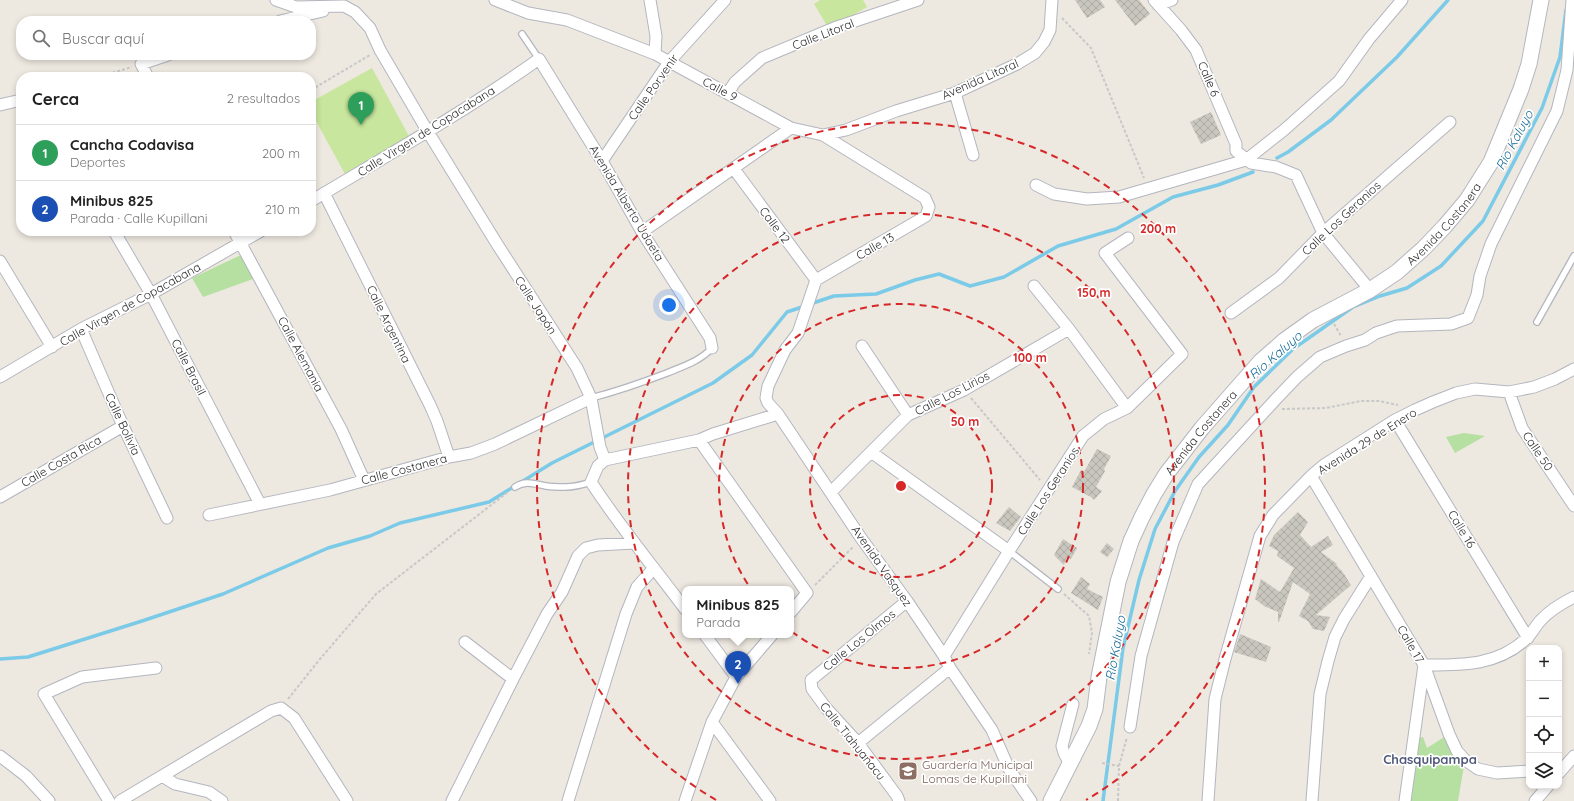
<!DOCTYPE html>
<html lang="es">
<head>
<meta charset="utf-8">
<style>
  body { margin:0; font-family:Quicksand,sans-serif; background:#f6f6f6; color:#222 }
  .controls { position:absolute; right:12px; bottom:12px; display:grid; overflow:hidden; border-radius:8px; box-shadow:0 2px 6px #0003 }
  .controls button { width:36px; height:36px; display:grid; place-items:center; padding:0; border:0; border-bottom:1px solid #e0e0e0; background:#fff; color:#222; font:20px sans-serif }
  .you { position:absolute; left:669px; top:305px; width:14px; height:14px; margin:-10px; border:3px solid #fff; border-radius:50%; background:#1a73e8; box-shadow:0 0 0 6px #1a73e833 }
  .badge { display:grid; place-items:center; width:26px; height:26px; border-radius:50%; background:#1a73e8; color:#fff; font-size:13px; font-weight:700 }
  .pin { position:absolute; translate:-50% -33px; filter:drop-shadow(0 1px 2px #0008) }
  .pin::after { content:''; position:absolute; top:21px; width:14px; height:12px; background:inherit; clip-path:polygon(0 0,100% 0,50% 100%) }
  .popup { position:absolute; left:682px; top:586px; width:112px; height:52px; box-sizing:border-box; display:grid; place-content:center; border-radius:8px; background:#fff; filter:drop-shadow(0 1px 3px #0005); font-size:13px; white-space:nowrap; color:#767676 }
  .popup b { font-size:15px; color:#222 }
  .popup::after { content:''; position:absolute; left:50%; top:100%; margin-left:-8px; border:8px solid transparent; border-top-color:#fff }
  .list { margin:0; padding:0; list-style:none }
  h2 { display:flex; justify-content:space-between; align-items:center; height:52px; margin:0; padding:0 16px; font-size:17px }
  h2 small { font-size:13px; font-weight:400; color:#767676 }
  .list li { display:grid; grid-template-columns:26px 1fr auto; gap:12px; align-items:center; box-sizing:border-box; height:56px; padding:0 16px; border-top:1px solid #e0e0e0 }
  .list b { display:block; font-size:15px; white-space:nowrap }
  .list p { margin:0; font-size:13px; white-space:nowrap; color:#767676 }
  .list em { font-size:13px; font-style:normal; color:#767676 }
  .icon { flex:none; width:22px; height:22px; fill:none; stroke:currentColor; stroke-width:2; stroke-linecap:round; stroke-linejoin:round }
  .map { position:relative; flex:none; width:1574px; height:801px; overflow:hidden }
  .search { position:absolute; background:#fff; box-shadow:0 2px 6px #0003; left:16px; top:16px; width:300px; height:44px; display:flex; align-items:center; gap:10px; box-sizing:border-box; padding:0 14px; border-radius:16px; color:#767676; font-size:15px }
  .panel { position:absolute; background:#fff; box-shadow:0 2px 6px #0003; left:16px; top:72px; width:300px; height:164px; border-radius:16px }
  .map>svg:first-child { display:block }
</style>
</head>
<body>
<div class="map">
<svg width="1574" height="801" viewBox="0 0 1574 801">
  <defs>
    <pattern id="building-cross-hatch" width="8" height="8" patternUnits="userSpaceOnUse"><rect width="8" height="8" fill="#c9c6be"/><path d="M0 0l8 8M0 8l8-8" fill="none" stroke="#adaaa4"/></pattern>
  </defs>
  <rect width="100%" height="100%" fill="#ede8e0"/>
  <!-- green -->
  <path fill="#b6e0a1" d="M241,255L253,279L203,297L192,278Z
    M1464,433L1485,436L1455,453L1446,437Z
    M1449,734L1465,760L1458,801H1408L1415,738L1423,737L1427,748Z"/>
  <!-- pitch -->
  <path fill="#c8e69d" d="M820,0H863L867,7L829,29L814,4Z
    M372,68L410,138L345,174L311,112V102Z"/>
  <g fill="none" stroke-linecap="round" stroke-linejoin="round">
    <!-- stream -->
    <path stroke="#7bcbe8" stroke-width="3.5" d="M1277,158L1288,152L1331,120L1397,57L1448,0
      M810,304L834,296L876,294L915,280L939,274L970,286L1004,277L1058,246L1116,229L1173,197L1218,185L1253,172
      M0,659L28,657L142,621L223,594L328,548L370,536L400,523L489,502L552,463L713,383L752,355L787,312L805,306
      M1103,801L1123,648L1139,580L1155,529L1175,491L1199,457L1228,425L1254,387L1293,349L1353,307L1380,296L1407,288L1441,266L1483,221L1542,108L1560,57L1566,10"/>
  </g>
  <!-- building -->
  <path fill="url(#building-cross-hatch)" d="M1075,0H1100L1105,7L1087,18Z
    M1115,0H1139L1150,14L1135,26Z
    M1211,112L1221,135L1201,144L1190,122Z
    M1097,449L1111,456L1104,469L1105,471L1096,487L1102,491L1094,500L1091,497L1072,487L1081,470L1084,472Z
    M1009,507L1021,517L1010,531L996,523Z
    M1298,512L1308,522L1300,535L1311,547L1328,536L1333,545L1321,552L1337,564L1336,565L1342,571L1351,585L1316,615L1330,617L1324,631L1313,629L1308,621L1299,616L1310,594L1293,582L1279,622H1278V612L1264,606L1255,599L1261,579L1280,592L1294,568L1277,556L1278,551L1269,546L1274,535Z
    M1063,539L1077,548L1071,559L1067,557L1064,565L1054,555Z
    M1107,543L1114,549L1107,557L1100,552Z
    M1081,577L1090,584L1087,589L1103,597L1098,610L1071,593Z
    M1240,634L1271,647L1266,662L1234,652Z"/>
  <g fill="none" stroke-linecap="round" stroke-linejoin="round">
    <!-- lane casing -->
    <g stroke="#b4b6bf" stroke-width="8">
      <path id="lane" d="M522,34L539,59
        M1537,322L1574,256
        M591,398C618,391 641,383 667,373C684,366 700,361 712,348
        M515,487C526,480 534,484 546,486C552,487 559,487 565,487C574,487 582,485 591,482
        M1009,551L1058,589"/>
    </g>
    <!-- street casing -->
    <g stroke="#b4b6bf" stroke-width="13">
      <path id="street" d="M276,0L296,7L344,6L355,12L370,28L380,50L428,132L497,244L577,368L591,398L600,447L605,460L598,466L591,482C620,527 653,566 685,609
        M495,0L528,13L567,20L655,54L791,128L823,135L925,198L929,207L926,216L816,280
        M650,0L656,36L655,54
        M1154,0L1181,30L1196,50L1236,144V151L1251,163L1276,167L1296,175L1323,233L1370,290
        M1158,5L1172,0
        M280,21L323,11
        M148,77L141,64L168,55
        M728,93L735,82L762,58L834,28L918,0
        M955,93L973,155
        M0,105L21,100
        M823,135L846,130L896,111L955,93L1017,64L1035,53L1044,42L1050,30L1052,0
        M602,161L669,62L725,0
        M734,169L816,280
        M1036,185L1054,194L1087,199L1119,197L1246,160L1284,130L1339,81L1369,39L1402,0
        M324,193L430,405L437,421L449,457
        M311,201C388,155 466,111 539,59L602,161L642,232L710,338L712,348
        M114,231L151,294L260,504
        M234,231L341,429L364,480
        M642,232L791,128
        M0,261L52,347
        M816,280L798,333L785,350L768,386L766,398L768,403L778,414L861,538L907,601L944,656L950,668L992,730L1009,769L1031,801
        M1034,286L1069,329L1127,408
        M1231,313L1279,278L1323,233L1450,122
        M81,329L123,426L167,518
        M862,346L908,415
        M0,377L81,329L151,294L261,231
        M1509,392L1522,428L1574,506
        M1395,420L1528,638
        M699,440L807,593L791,612
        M871,452L1009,551
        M605,460L699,440L713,434L778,414
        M1311,476L1424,665L1449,734L1457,751L1465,760L1478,769L1497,773L1529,771
        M831,492L908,415L964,390L1069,329
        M0,497L123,426
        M209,515L330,490L449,457L471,453L495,444L591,398
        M705,635L736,677
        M465,642L513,679
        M944,656L1009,551L1083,436L1104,419L1127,408L1182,354L1105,253L1128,238
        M712,722L770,801
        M1130,727L1141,656L1173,542L1198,484L1276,399L1297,377L1320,357L1346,346L1365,340L1376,333L1397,326L1451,324L1468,318L1477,295L1480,276L1491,244L1557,111L1567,70L1572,0
        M858,743L950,668
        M0,756L26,776L49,801
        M1070,764L1064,753L1062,746L1073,704
        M1559,773L1574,756
        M162,776L175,784L209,792L222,801
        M109,801L44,694L82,677L156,668
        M120,801L271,711L281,708L294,718L347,801
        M452,801L513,679L547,614L562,592L578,556L586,548L598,545L634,543
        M568,801L626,614L637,587L654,568
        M685,801L712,722L736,677L772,635
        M899,801L897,796L858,743L826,708L812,689L811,680L907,601
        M1208,801L1215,699L1225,659L1260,536L1273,515L1311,476L1324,465L1395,420L1415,410L1433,402L1456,393L1475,389L1509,392L1534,387L1555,379L1574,369
        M1312,801L1320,694L1328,661L1335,637L1344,619L1371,576
        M1405,801L1424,665C1461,665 1497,666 1526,639C1532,634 1535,626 1541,620C1550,610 1562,603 1574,597
        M1535,801L1548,786"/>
    </g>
    <!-- secondary casing -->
    <g stroke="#b4b6bf" stroke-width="17">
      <g id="secondary">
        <path id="s1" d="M1051,801L1089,726L1095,709L1099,677L1118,582L1131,541L1142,517L1154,494L1167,473L1202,428L1260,362L1285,340L1313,320L1370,290L1397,272L1424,248L1445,226L1467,200L1491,162L1521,89L1529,64L1541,0"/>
      </g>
    </g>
    <!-- path -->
    <path stroke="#c8c8c8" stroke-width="2" stroke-dasharray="3 2" stroke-linecap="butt" d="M1062,18L1091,48L1144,178
      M98,77L132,67
      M311,90L370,55
      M1334,324L1341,336
      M971,398L1040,480
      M1282,409L1326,408L1361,401H1379L1398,405
      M815,585L853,547
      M1064,594L1089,616L1092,633L1089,654
      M288,699L320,659L376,594L508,492
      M1102,763L1119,766
      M1118,801L1119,766L1127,737"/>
    <!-- lane -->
    <use href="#lane" stroke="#fff" stroke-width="5.5"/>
    <!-- street -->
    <use href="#street" stroke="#fff" stroke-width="11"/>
    <!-- secondary -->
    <use href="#secondary" stroke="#fff" stroke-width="15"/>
  </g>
  <!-- distance rings -->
  <g fill="none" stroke="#d62828" stroke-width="2" stroke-dasharray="7 5">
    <circle cx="901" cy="486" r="91"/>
    <circle cx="901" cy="486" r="182"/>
    <circle cx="901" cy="486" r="273"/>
    <path d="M716 800A364 364 0 1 1 1086 800"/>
  </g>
  <!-- icons -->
  <defs>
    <g id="school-square" transform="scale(1)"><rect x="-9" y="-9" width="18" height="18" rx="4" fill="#8d6e63" stroke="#fff"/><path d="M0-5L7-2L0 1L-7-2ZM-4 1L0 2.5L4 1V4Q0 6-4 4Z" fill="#fff"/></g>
  </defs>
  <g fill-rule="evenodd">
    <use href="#school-square" x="908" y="771"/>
  </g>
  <g text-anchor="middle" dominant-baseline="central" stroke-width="3.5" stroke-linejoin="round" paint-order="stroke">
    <!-- street labels -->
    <g font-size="12" fill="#2d2d2d" stroke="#fff">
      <text transform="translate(823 34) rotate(-21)">Calle Litoral</text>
      <text transform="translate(980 79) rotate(-24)">Avenida Litoral</text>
      <text transform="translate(1209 79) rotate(67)">Calle 6</text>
      <text transform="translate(653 87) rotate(-55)">Calle Porvenir</text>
      <text transform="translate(720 89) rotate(28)">Calle 9</text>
      <text transform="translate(426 131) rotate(-32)">Calle Virgen de Copacabana</text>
      <text transform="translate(627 203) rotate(59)">Avenida Alberto Udaeta</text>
      <text transform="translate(1341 218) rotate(-43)">Calle Los Geranios</text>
      <text stroke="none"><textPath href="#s1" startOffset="728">Avenida Costanera</textPath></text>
      <text transform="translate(775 225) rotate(53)">Calle 12</text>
      <text transform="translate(875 246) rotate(-30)">Calle 13</text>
      <text transform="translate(130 304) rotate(-29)">Calle Virgen de Copacabana</text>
      <text transform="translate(536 305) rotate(57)">Calle Japón</text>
      <text transform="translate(389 324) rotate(64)">Calle Argentina</text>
      <text transform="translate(301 354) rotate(62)">Calle Alemania</text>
      <text transform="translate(189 367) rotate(63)">Calle Brasil</text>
      <text transform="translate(952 393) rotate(-27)">Calle Los Lirios</text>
      <text transform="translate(123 424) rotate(65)">Calle Bolivia</text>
      <text stroke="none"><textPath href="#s1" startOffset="404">Avenida Costanera</textPath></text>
      <text transform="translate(1367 441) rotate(-32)">Avenida 29 de Enero</text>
      <text transform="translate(1538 451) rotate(56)">Calle 50</text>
      <text transform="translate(61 461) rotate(-30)">Calle Costa Rica</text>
      <text transform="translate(404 469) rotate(-15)">Calle Costanera</text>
      <text transform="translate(1048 491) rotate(-57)">Calle Los Geranios</text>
      <text transform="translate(1462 529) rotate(59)">Calle 16</text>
      <text transform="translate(882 566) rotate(55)">Avenida Vasquez</text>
      <text transform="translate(859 640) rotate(-39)">Calle Los Olmos</text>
      <text transform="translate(1411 644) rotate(60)">Calle 17</text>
      <text transform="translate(853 741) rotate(51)">Calle Tiahuanacu</text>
    </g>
    <!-- education labels -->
    <g font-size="12" fill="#785e54" stroke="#fff" text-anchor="start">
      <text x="922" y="764">Guardería Municipal<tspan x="922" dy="14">Lomas de Kupillani</tspan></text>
    </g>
    <!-- water labels -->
    <g font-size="13" font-style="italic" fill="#166b97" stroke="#fff">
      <text transform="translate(1514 140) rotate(-62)">Rio Kaluyo</text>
      <text transform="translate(1275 355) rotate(-41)">Rio Kaluyo</text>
      <text transform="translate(1115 648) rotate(-80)">Rio Kaluyo</text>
    </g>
    <!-- neighbourhood labels -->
    <g font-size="13" font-weight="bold" fill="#4f577b" stroke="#fff">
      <text x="1430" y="759">Chasquipampa</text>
    </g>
  </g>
  <circle cx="901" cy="486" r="6" fill="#d62828" stroke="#fff" stroke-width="2"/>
  <g font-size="12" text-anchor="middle" font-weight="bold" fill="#d62828" stroke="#fff" stroke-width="3.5" stroke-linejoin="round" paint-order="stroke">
    <text x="1158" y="233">200 m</text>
    <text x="1094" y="297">150 m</text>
    <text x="1030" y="362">100 m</text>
    <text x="965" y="426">50 m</text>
  </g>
</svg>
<div class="controls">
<button>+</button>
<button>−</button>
<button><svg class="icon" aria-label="locate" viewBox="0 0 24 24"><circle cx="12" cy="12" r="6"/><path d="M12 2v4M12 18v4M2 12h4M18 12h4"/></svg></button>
<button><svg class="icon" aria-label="layers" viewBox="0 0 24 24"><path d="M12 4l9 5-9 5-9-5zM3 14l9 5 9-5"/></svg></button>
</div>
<div class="you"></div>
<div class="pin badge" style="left:361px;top:125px;background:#2e9e5b">1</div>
<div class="pin badge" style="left:738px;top:684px;background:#1a4fb4">2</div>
<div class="popup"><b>Minibus 825</b>Parada</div>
<div class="search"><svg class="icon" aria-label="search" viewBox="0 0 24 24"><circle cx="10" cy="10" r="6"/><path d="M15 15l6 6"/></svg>Buscar aquí</div>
<section class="panel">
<h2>Cerca<small>2 resultados</small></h2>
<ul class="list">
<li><span class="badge" style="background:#2e9e5b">1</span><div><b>Cancha Codavisa</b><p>Deportes</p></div><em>200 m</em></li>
<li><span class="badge" style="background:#1a4fb4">2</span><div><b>Minibus 825</b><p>Parada · Calle Kupillani</p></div><em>210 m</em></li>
</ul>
</section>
</div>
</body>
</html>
